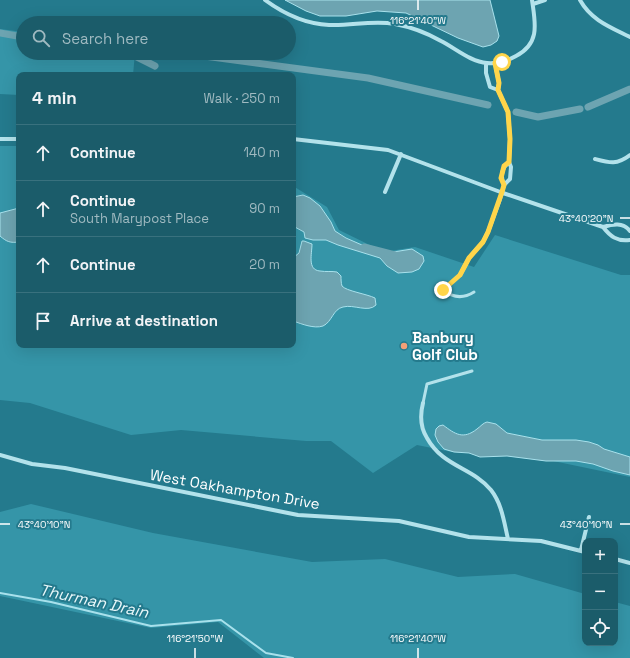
<!DOCTYPE html>
<html lang="en">
<head>
<meta charset="utf-8">
<style>
  body { margin:0; font-family:"Space Grotesk",sans-serif; background:#286572; color:#f1f3f6 }
  .controls { position:absolute; right:12px; bottom:12px; display:grid; overflow:hidden; border-radius:8px; box-shadow:0 4px 16px #0002 }
  .controls button { width:36px; height:36px; display:grid; place-items:center; padding:0; border:0; border-bottom:1px solid #39717e; background:#1b5c6a; color:#f1f3f6; font:20px sans-serif }
  .stop { position:absolute; width:12px; height:12px; margin:-9px; border:3px solid #ffd54a; border-radius:50%; background:#fff }
  .stop.end { background:#ffd54a; border-color:#fff; box-shadow:0 1px 4px #0008 }
  .list { margin:0; padding:0; list-style:none }
  h2 { display:flex; justify-content:space-between; align-items:center; height:52px; margin:0; padding:0 16px; font-size:17px }
  h2 small { font-size:13px; font-weight:400; color:#a0bac1 }
  .list li { display:grid; grid-template-columns:26px 1fr auto; gap:12px; align-items:center; box-sizing:border-box; height:56px; padding:0 16px; border-top:1px solid #39717e }
  .list b { display:block; font-size:15px; white-space:nowrap }
  .list p { margin:0; font-size:13px; white-space:nowrap; color:#a0bac1 }
  .list em { font-size:13px; font-style:normal; color:#a0bac1 }
  .icon { flex:none; width:22px; height:22px; fill:none; stroke:currentColor; stroke-width:2; stroke-linecap:round; stroke-linejoin:round }
  .map { position:relative; flex:none; width:630px; height:658px; overflow:hidden }
  .search { position:absolute; background:#1b5c6a; box-shadow:0 4px 16px #0002; left:16px; top:16px; width:280px; height:44px; display:flex; align-items:center; gap:10px; box-sizing:border-box; padding:0 14px; border-radius:22px; color:#a0bac1; font-size:15px }
  .panel { position:absolute; background:#1b5c6a; box-shadow:0 4px 16px #0002; left:16px; top:72px; width:280px; height:276px; border-radius:8px }
  .map>svg:first-child { display:block }
</style>
</head>
<body>
<div class="map">
<svg width="630" height="658" viewBox="0 0 630 658">
  <rect width="100%" height="100%" fill="#247a8d"/>
  <!-- green -->
  <path fill="#3595a8" d="M0,29L23,32V53H135L133,75H19V95L0,94Z
    M0,146H19V345H293V186L327,207L339,230L384,252L415,247L474,267L495,235L621,275H630V477L534,457L452,452L417,445L373,473L331,441H306L181,430L131,435L30,403L0,400Z
    M31,504L153,533L312,562L385,559L458,577L515,574L585,594V643H615V602L630,606V658H264L218,622L151,628L0,596V512Z"/>
  <!-- water -->
  <path fill="#6da4b1" stroke="#a8e1ec" d="M285,0H490L499,36L497,41L491,45L483,47L458,38L406,13L377,11L346,16H320L306,11Z
    M303,195L310,198L320,206L331,222L335,231L346,238L378,252L387,253L412,249L423,256L424,261L419,269L412,272L398,273L387,266L380,258L338,245L326,240H313L305,238L304,232L293,226V197Z
    M19,208V242C10,243 7,242 0,236V213Z
    M302,241H304L312,244C312,254 307,270 320,271C326,272 332,271 337,272L341,276C341,279 341,283 342,286C346,291 367,294 375,298L376,305C368,313 354,304 343,307C333,309 332,322 323,326C314,329 302,324 293,321V258L299,253Z
    M487,422L496,424L507,433L542,440H576L589,442L598,445L604,449L630,457V475L613,471L593,464L576,461H546L507,456L480,457L469,453L454,452L444,449L438,442L435,435L436,429L439,426L443,425C455,434 463,440 477,429C481,426 483,423 487,422Z"/>
  <g fill="none" stroke-linecap="round" stroke-linejoin="round">
    <!-- stream -->
    <path stroke="#a8e1ec" stroke-width="2" d="M0,593L51,602L151,626L221,620L266,653L293,658"/>
    <!-- canal -->
    <path stroke="#6da4b1" stroke-width="7" d="M0,33L23,37
      M123,53L133,55L155,66
      M182,53L368,78L488,105
      M133,55L147,53
      M588,107L630,89
      M516,112L538,117L580,109
      M364,247L395,255"/>
    <!-- service -->
    <path stroke="#b3e2eb" stroke-width="3" d="M460,275L443,290C453,298 463,299 474,292
      M423,403L427,384L472,371"/>
    <!-- minor -->
    <path stroke="#b3e2eb" stroke-width="4" d="M265,0C284,14 305,24 329,25C352,26 372,20 395,24C411,27 427,33 441,41C455,48 471,62 487,63C498,64 507,61 516,56C541,43 535,22 532,0
      M580,0C591,20 610,27 630,37
      M533,4L545,0
      M486,63V73L490,87L498,90L499,83L495,63
      M498,90L508,112L510,139L509,162L511,167L510,179L504,185C500,176 502,168 509,162
      M0,139H19
      M293,139L388,150L503,193L603,227C613,224 623,222 630,231
      M595,159C610,163 617,165 630,155
      M385,192L401,154
      M603,227C610,236 617,242 630,240
      M460,275L469,258L483,242L488,232L500,199L504,185
      M423,403C420,415 420,427 427,438C443,467 472,467 491,490C502,504 504,522 508,539
      M0,455L32,464L65,468L298,515L399,521L469,537L541,541L585,552
      M581,550L589,517
      M615,559L630,563"/>
  </g>
  <g fill="none" stroke-linecap="round" stroke-linejoin="round">
    <!-- route -->
    <path stroke="#ffd54a" stroke-width="5" d="M443,290L460,275L469,258L483,242L488,232L502,192L504,185L501,178L504,166L509,162L510,139L508,112L498,90L499,83L495,63L502,62"/>
  </g>
  <!-- ticks -->
  <path fill="none" stroke="#fff" stroke-width="1.5" d="M418,0V10M620,218H630M0,524H10M620,524H630M195,648V658M418,648V658"/>
  <!-- markers -->
  <circle fill="#f5a077" stroke="#247a8d" stroke-width="1.5" cx="404" cy="346" r="4"/>
  <g text-anchor="middle" dominant-baseline="central" stroke-width="4" stroke-linejoin="round" paint-order="stroke">
    <!-- poi labels -->
    <g font-size="15" font-weight="bold" fill="#fff" stroke="#247a8d" text-anchor="start">
      <text x="412" y="337">Banbury<tspan x="412" dy="17">Golf Club</tspan></text>
    </g>
    <!-- street labels -->
    <g font-size="15" fill="#fff" stroke="#247a8d">
      <text transform="translate(235 489) rotate(10)">West Oakhampton Drive</text>
    </g>
    <!-- water labels -->
    <g font-size="16" font-style="italic" fill="#e9f8fa" stroke="#247a8d">
      <text transform="translate(94 601) rotate(12)">Thurman Drain</text>
    </g>
  </g>
  <g font-size="10" text-anchor="middle" fill="#fff" stroke="#247a8d" stroke-width="4" stroke-linejoin="round" paint-order="stroke">
    <text x="418" y="24">116°21'40"W</text>
    <text x="586" y="222">43°40'20"N</text>
    <text x="44" y="528">43°40'10"N</text>
    <text x="586" y="528">43°40'10"N</text>
    <text x="195" y="642">116°21'50"W</text>
    <text x="418" y="642">116°21'40"W</text>
  </g>
</svg>
<div class="controls">
<button>+</button>
<button>−</button>
<button><svg class="icon" aria-label="locate" viewBox="0 0 24 24"><circle cx="12" cy="12" r="6"/><path d="M12 2v4M12 18v4M2 12h4M18 12h4"/></svg></button>
</div>
<div class="stop" style="left:502px;top:62px"></div>
<div class="stop end" style="left:443px;top:290px"></div>
<div class="search"><svg class="icon" aria-label="search" viewBox="0 0 24 24"><circle cx="10" cy="10" r="6"/><path d="M15 15l6 6"/></svg>Search here</div>
<section class="panel">
<h2>4 min<small>Walk · 250 m</small></h2>
<ul class="list">
<li><svg class="icon" aria-label="ahead" viewBox="0 0 24 24"><path d="M12 20V5M6 11l6-6 6 6"/></svg><div><b>Continue</b></div><em>140 m</em></li>
<li><svg class="icon" aria-label="ahead" viewBox="0 0 24 24"><path d="M12 20V5M6 11l6-6 6 6"/></svg><div><b>Continue</b><p>South Marypost Place</p></div><em>90 m</em></li>
<li><svg class="icon" aria-label="ahead" viewBox="0 0 24 24"><path d="M12 20V5M6 11l6-6 6 6"/></svg><div><b>Continue</b></div><em>20 m</em></li>
<li><svg class="icon" aria-label="arrive" viewBox="0 0 24 24"><path d="M6 21V4h12l-3 4 3 4H6"/></svg><div><b>Arrive at destination</b></div></li>
</ul>
</section>
</div>
</body>
</html>
